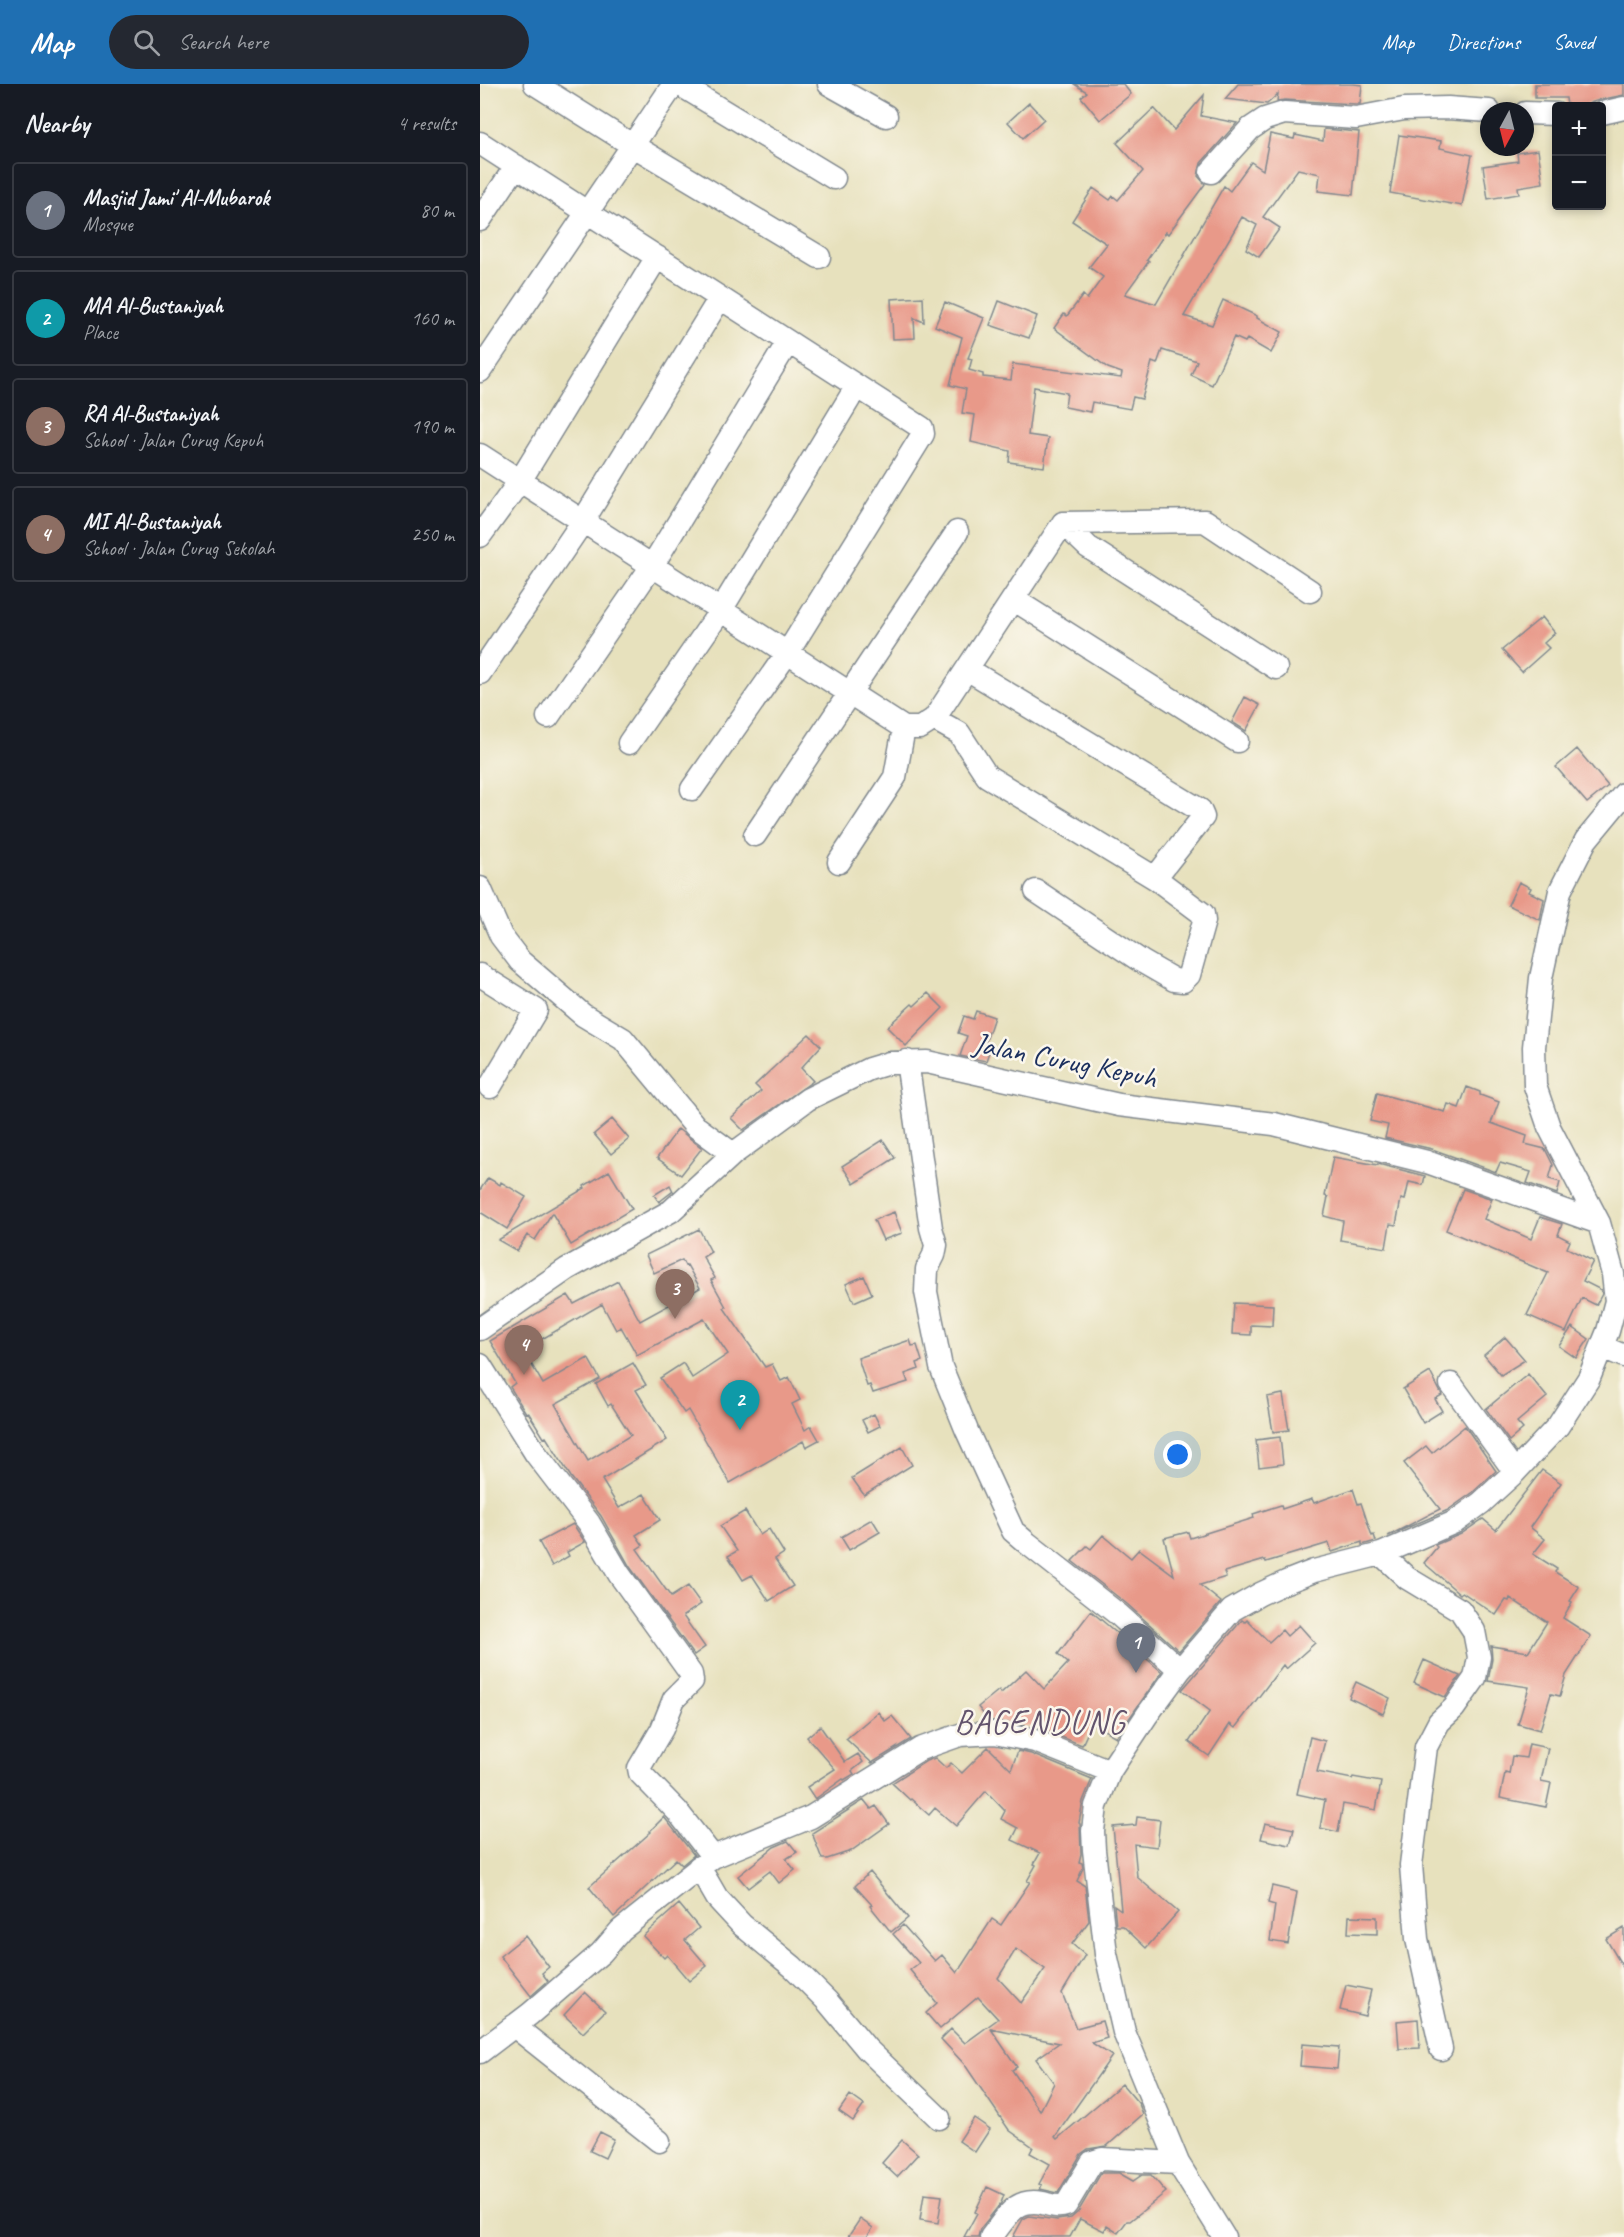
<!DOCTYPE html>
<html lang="en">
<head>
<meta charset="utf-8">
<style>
  body { margin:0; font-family:Caveat,sans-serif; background:#242831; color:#f1f3f6 }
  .controls { position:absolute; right:18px; top:18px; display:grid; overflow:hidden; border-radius:6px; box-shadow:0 3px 9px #0003 }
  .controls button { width:54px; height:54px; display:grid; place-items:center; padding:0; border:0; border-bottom:2px solid #363941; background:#171b24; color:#f1f3f6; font:30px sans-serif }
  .compass { position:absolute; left:1000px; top:18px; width:54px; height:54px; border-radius:50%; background:#171b24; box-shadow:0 3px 9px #0003; rotate:187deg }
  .you { position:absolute; left:698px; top:1371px; width:21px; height:21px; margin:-15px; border:4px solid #fff; border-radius:50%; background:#1a73e8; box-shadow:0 0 0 9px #1a73e833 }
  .badge { display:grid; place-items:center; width:39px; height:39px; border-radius:50%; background:#1f6fb2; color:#fff; font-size:20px; font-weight:700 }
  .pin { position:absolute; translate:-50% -50px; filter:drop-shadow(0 2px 3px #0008) }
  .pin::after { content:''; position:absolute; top:32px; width:21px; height:18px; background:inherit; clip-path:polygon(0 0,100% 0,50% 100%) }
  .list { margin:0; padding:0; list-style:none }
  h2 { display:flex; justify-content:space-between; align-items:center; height:78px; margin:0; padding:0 24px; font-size:26px }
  h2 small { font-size:20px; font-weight:400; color:#9ea1a6 }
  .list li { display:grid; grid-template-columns:39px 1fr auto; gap:18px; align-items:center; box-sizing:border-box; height:96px; margin:0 12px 12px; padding:0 12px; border:2px solid #363941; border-radius:6px }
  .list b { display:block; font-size:22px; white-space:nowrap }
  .list p { margin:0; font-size:20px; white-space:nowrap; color:#9ea1a6 }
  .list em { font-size:20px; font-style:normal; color:#9ea1a6 }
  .icon { flex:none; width:33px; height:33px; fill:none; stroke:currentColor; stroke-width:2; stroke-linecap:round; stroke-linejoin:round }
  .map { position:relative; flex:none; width:1144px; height:2153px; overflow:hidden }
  header { display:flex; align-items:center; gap:36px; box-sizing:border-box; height:84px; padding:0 30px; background:#1f6fb2; color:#fff }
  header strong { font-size:28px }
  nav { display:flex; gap:33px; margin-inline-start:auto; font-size:21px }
  .search { width:420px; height:54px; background:#242831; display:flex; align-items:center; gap:15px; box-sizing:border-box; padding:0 21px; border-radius:33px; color:#9ea1a6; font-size:22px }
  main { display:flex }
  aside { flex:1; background:#171b24 }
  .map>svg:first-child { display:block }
</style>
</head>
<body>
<header>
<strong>Map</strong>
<div class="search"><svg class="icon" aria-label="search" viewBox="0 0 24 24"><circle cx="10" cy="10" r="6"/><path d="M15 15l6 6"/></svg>Search here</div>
<nav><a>Map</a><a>Directions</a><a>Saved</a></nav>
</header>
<main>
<aside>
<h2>Nearby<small>4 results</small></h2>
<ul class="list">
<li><span class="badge" style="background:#6b7280">1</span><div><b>Masjid Jami' Al-Mubarok</b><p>Mosque</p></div><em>80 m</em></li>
<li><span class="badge" style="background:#0f9aa8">2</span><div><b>MA Al-Bustaniyah</b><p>Place</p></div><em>160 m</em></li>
<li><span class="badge" style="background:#8d6e63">3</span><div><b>RA Al-Bustaniyah</b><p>School · Jalan Curug Kepuh</p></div><em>190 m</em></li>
<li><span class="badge" style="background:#8d6e63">4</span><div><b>MI Al-Bustaniyah</b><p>School · Jalan Curug Sekolah</p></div><em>250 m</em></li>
</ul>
</aside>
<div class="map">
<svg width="1144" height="2153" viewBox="0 0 1144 2153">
  <rect width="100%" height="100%" fill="#fbf7ec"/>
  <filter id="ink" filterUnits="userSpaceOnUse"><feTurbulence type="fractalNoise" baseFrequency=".0167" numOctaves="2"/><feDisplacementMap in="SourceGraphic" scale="12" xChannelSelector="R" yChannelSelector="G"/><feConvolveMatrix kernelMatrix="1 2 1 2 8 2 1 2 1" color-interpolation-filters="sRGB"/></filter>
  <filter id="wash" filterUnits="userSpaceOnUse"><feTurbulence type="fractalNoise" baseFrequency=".008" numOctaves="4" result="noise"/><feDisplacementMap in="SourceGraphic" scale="24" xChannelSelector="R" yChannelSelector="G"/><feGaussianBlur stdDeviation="1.35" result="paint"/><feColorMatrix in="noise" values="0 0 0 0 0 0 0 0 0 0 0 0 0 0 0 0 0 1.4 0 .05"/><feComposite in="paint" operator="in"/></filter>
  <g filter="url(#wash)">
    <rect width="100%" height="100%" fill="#e7e1bd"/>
    <g id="blocks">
      <!-- building -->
      <path fill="#e89989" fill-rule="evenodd" d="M594,0H643L651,10L620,36L601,13L607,8Z
        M758,0H874L882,1L880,20H875L805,16L797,17L798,10L787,20L745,15Z
        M1055,0H1144V11L1119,16L1107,20V22H1087L1086,14H1055Z
        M724,11L721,32L757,39L721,79L718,92L725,100L688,150L686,148L667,176L669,177L645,210L676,220L744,102L750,107L771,78L783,86L790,50L814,55L815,51L843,57L844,45L879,48L873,111L838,107L840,90L818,85L783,133L800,144L779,173L766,165L777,141L762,133L704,232L732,241L743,216L777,232V234L802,248L791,269L767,255L765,258L754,253L732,301L711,291L717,277L682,266L677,280L672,278L662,315L653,313L650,325L612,318L610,328L585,323L587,309L554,303L548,351L568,354L564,383L529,378L530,367L491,358L495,331L482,329L486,305L470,301L482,253L455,242L465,218L504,234L488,274L492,275L489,286L503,290V293L531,296L533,280L641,294L642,289L628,284L574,244L584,230L587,232L603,211L607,215L623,193L609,183L627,160L592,137L613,104L630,116L633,112L638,116L663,87L637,59L674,24L694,46Z
        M549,19L564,35L543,54L528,38Z
        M919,51L961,57L960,64L992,71L982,122L910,109Z
        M1058,66L1063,99L1038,103L1039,110L1008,115L1003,82L1038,77L1037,69Z
        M443,213L444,238L434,234L435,254L413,255L411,215Z
        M519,217L557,232L549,254L510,241Z
        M1062,533L1075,549L1064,559L1069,564L1042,588L1022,566Z
        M765,613L780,621L766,647L752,638Z
        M1097,665L1128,702L1107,719L1076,683Z
        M1039,798L1051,804L1049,808L1064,815L1060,836L1028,821Z
        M448,909L463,924L426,962L407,943L432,920L434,922Z
        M496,927L514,933L504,963L510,965L506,977L480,972L487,952L478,949L484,932L493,935Z
        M329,950L341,962L321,984L333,997L263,1046L251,1034L281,1007L275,1001Z
        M987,1003L1000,1008V1011L1019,1018L1011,1039L1047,1052L1045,1060L1065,1065L1073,1081L1069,1095L1080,1098L1077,1110L1047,1099L1051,1088L1020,1079L1016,1088L952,1065L905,1054L908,1041L890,1037L897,1009L965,1028L968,1020L979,1024Z
        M132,1035L149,1055L131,1070L114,1050Z
        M198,1045L222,1064L201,1091L177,1074Z
        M403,1056L415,1074L374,1100L362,1082Z
        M853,1073L898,1081V1080L945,1092L943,1101L929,1098L925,1116L921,1115L916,1141L910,1140L906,1164L860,1156L863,1137L844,1132L848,1113L845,1112Z
        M129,1087L152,1125L91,1161L72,1129L55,1156L47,1151L37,1167L18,1156L105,1104L104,1102Z
        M8,1094L20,1101L21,1098L46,1113L27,1145L0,1128V1106Z
        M190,1101L193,1107L179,1118L174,1111Z
        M983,1105L1012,1115L1004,1135L1051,1155L1060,1133L1082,1140L1078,1151L1090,1157L1087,1164L1113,1177L1103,1197L1121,1206L1122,1210L1116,1221L1102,1214L1086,1248L1047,1231L1068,1189L966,1146Z
        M414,1128L422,1149L403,1156L394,1136Z
        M219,1145L231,1168L223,1173L235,1194L231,1196L246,1223L244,1224L285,1283L292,1280L301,1297L309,1293L320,1316L312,1320L325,1346L331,1342L339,1356L326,1363L323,1357L250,1399L208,1326L204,1329L180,1294L203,1279L212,1294L248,1270L224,1235L157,1271L141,1243L136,1246L122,1220L43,1266L63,1300L108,1274L120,1295L75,1320L108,1377L151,1351L131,1320L128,1322L116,1300L153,1279L166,1301L156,1306L187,1356L122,1396L139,1424L164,1410L180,1436L156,1451L163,1461L157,1465L191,1513L208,1502L221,1520L203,1532L225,1563L214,1571L150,1483L121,1432L91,1393L66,1353L64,1354L48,1328L46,1329L30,1303L35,1299L10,1257L88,1211L94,1220L138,1197L160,1237L220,1204L207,1181L205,1182L202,1176L174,1189L166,1171Z
        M384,1192L392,1210L374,1218L366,1200Z
        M754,1219L793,1221L792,1242L771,1241V1251L752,1250Z
        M1092,1243L1109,1255L1096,1274L1079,1262Z
        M1025,1253L1045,1276L1021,1291L1004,1271Z
        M430,1256L432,1262L437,1261L442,1277L437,1279L439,1285L425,1290L428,1298L393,1309L390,1301L387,1302L378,1274Z
        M950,1288L962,1311L955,1315L962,1327L943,1339L923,1305Z
        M1048,1290L1067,1313L1037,1338L1043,1345L1029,1357L1006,1325Z
        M803,1310L809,1346L793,1348L787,1313Z
        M394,1330L400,1342L388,1348L382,1336Z
        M985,1342L1016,1387L992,1409L968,1426L908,1452L960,1425L924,1379L946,1362L952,1369Z
        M800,1353L803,1380L779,1383L776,1356Z
        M422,1363L432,1381L384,1411L372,1394Z
        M1062,1386L1081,1399L1050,1443L1065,1455L1053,1470L1077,1485L1075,1488L1099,1503L1090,1517L1092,1518L1083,1534L1111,1552L1086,1591L1080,1612L1071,1610L1060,1646L1038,1640L1049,1603L1008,1597L1012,1575L1011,1562L1048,1568L1067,1538L1030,1514L1029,1517L1026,1516L1016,1531L982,1508L980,1510L944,1479L957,1463L955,1461L981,1450L1003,1435L1016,1446Z
        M873,1405L878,1420L881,1419L892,1452L894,1451L896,1457L882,1461V1458L852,1468L849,1459L786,1478L785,1476L744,1488L746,1493L720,1501L741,1518L699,1567L647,1520L592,1477L607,1462L611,1465L623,1451L651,1474L659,1465L694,1491L684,1454L708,1448L710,1454L774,1434L773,1430L801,1421L802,1425L832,1415L834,1419Z
        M265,1427L280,1451L289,1445L304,1469L295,1475L313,1502L289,1517L272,1491L263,1496L248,1472L257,1467L240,1442Z
        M392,1435L400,1448L369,1466L361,1453Z
        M93,1440L105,1458L87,1468L89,1472L72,1482L59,1458Z
        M611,1527L682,1588L636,1653L612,1639L602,1661L558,1644L508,1636L498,1623L519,1606L521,1609L546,1586L564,1605L588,1579L578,1570Z
        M762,1536L765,1538L767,1536L789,1558L802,1546L807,1552L819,1541L835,1559L806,1585L803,1581L755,1644L750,1640L729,1672L709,1658L730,1627L702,1606Z
        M944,1576L980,1592L965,1613L934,1599Z
        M876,1598L910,1614L903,1630L869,1614Z
        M398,1628L405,1637L412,1632L431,1655L392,1679L366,1655Z
        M340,1642L365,1678L378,1670L383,1678L372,1687L374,1690L364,1696L363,1695L335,1715L327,1703L355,1685L327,1653Z
        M830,1653L845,1657L837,1688L872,1695L873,1693L901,1698L896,1726L863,1720L858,1748L840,1744L845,1716L817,1710Z
        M1049,1660L1068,1664L1061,1697L1071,1699L1066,1723L1020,1714L1025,1689L1029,1690L1032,1672L1046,1674Z
        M508,1663L531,1686L538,1667L551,1670L612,1695L603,1717L599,1739L600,1740L601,1770L599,1778L602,1779L603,1784L597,1797L605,1802L609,1837L592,1860L605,1871L582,1909L596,1944L622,1937L627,1954L612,1959L632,1972L575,2053L577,2055L642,2000L659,2020L663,2030L627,2062L608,2065L601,2070L578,2109L560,2105L562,2101L559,2100L570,2080L550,2069L553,2063L529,2046L485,1981L461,1955L471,1945L485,1959L518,1935L498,1913L460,1945L446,1929L457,1919L430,1886L439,1879L413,1850L423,1841L455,1877L462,1871L477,1889L512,1835L521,1841L550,1798L547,1797L556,1781L554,1780L560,1769L532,1756L538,1744L521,1735L525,1727L506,1707L476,1742L455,1724L449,1731L431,1715L430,1716L412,1699L446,1677L455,1674L466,1684L471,1679L482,1689ZM536,1865L565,1885L541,1919L518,1894ZM511,1945L579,1959L556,1975L574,1999L560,2027L532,1986L537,1983Z
        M384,1716L391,1725L396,1722L409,1740L371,1767L347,1775H342L332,1749Z
        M184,1733L214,1771L202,1781L196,1775L134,1833L109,1803L171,1748L170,1747Z
        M657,1733L680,1736L677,1763L654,1760L657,1793L698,1828L666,1864L643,1842H636L634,1821L641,1826L633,1743L656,1741Z
        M785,1739L814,1745L810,1761L781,1755Z
        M308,1757L317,1768L306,1775L315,1786L299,1799L290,1787L268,1804L258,1792L294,1763Z
        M390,1788L428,1834L411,1848L390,1822L392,1821L375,1802Z
        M792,1802L817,1808L808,1860L790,1857L795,1821L788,1819Z
        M199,1820L219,1844L205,1856L227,1882L209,1897L187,1871L184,1874L163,1852Z
        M869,1832L897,1833V1850L868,1849Z
        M1144,1844V1885L1126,1855Z
        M45,1852L69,1883L62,1889L68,1897L51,1912L20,1872Z
        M866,1901L891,1906L885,1932L860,1926Z
        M105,1908L125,1927L103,1949L84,1931Z
        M938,1935L940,1964L919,1965L917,1937Z
        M822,1960L859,1963L857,1985L820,1982Z
        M370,2011L384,2021L373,2037L359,2027Z
        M494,2034L510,2045L495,2068L479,2057Z
        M120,2048L134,2055L125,2074L110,2067Z
        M422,2056L438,2070L417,2093L402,2079Z
        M621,2089H639L653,2097L662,2091H671L686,2108L650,2137H647L638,2149L627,2142L624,2147L600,2135L590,2153H533L543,2135L549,2132L577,2136L591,2134L598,2128Z
        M507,2103L524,2111L521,2119L500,2145L498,2153H484L497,2129L495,2128Z
        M444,2110L462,2112L458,2139L440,2136Z
        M380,2135L393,2144L387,2153H368Z"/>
    </g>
  </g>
  <g filter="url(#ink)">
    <use href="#blocks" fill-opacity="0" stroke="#81888e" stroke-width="1.5"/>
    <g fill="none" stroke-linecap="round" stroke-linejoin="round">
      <!-- minor casing -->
      <g stroke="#81888e" stroke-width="25">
        <path id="minor" d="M55,0L152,61L339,173
          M199,0L354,94
          M349,0L406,32
          M1045,29L1076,30
          M1122,29L1144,24
          M0,59L442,344L443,350L308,568L212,705
          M731,88L770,45L785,35L804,29L876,34L924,25L968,24L1009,27
          M0,136L36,82
          M0,287L194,0
          M0,371L424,644H440L454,635L583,439
          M583,439L725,437L830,507
          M583,439L608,463L796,584
          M0,452L40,397L177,173
          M533,515L757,657
          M487,585L720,726L723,733L675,794
          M0,589L103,437L240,214
          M68,633L172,482L308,258
          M454,635L479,649L507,692L675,794L723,830L724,837L709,891L703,897L694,896L661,877L556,807
          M149,659L241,526L377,302
          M275,751L477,448
          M359,778L415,693L424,644
          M0,804L21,852L40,877L103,931L143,955L215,1042L253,1070
          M0,891L56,926L10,1003
          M427,977L451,1144L456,1161L454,1171L447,1185L446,1208L461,1283L487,1347L533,1447L547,1459L639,1531L700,1586
          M0,1245L87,1185L191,1127L253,1070L328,1015L389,985L409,979L447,978L639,1021L794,1040L947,1078L1119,1139
          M1122,1263L1144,1272
          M0,1281L56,1370L109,1439L139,1490L211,1590L212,1597L194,1615L182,1645L159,1684L160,1689L197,1727L233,1773
          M971,1300L1035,1388
          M901,1470L927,1494L980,1526L994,1547L999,1573L995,1594L974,1624L959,1638L946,1663L931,1781L937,1855L961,1965
          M219,1783L237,1814L262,1841L313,1883L347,1917L387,1965L459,2034
          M34,1942L179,2057
          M0,1968L50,1930L121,1869L141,1846L233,1773L331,1733L440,1665L480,1651L515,1649L555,1657L630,1687
          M511,2153C527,2133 535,2113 563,2119C571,2121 578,2124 586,2121L612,2078L622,2075L698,2079
          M744,2153L698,2079L644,1948L626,1870L614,1766L613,1747L616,1722L630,1687L667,1631L700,1586L752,1526L780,1510L806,1498L834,1487L901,1470L975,1438L1001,1419L1035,1388L1078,1342L1109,1294L1128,1247L1136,1217L1133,1190L1119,1139L1069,1043L1055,1002L1054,963L1061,894L1080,807L1106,756L1144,710"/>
      </g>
      <!-- minor -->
      <use href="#minor" stroke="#fff" stroke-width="22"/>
    </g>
  </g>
  <g text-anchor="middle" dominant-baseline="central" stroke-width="5" stroke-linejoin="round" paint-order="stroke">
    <!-- street labels -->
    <g font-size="30" fill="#1b2f5e" stroke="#fbf7ec">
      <text transform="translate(585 976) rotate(11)">Jalan Curug Kepuh</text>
    </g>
    <!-- quarter labels -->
    <g font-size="33" letter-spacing="1.5" fill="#63546d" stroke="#fbf7ec">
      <text x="560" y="1638">BAGENDUNG</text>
    </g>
  </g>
</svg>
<div class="controls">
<button>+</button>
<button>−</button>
</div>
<svg class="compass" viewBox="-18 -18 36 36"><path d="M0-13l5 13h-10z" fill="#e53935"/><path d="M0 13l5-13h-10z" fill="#9ea1a6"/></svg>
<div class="you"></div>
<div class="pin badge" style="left:656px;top:1589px;background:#6b7280">1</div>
<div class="pin badge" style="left:260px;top:1346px;background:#0f9aa8">2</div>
<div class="pin badge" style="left:195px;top:1235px;background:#8d6e63">3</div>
<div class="pin badge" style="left:44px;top:1291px;background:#8d6e63">4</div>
</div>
</main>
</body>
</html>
